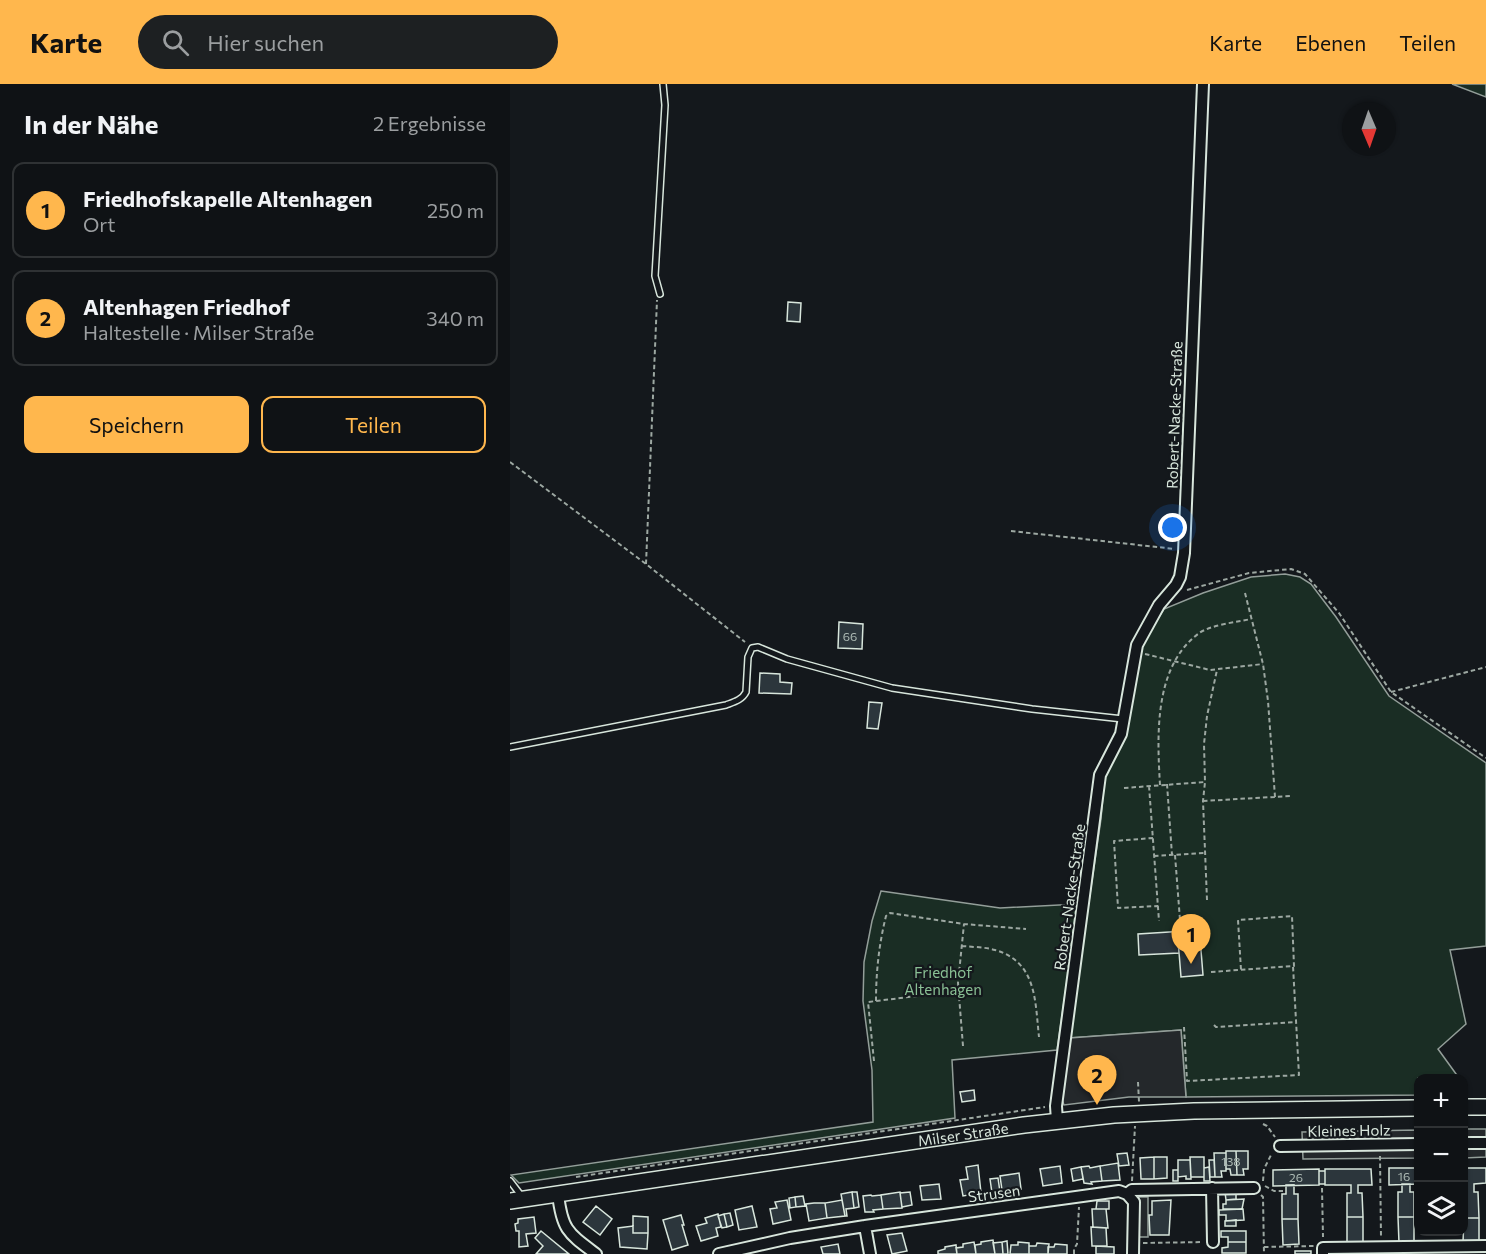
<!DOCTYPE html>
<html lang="de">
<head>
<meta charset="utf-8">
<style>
  body { margin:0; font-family:Commissioner,sans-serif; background:#1d2022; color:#f1f3f6 }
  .controls { position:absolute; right:18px; bottom:18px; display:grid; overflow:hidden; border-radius:12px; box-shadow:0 2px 4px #0004 }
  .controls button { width:54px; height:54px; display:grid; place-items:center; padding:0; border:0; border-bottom:2px solid #2f3234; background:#0f1215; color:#f1f3f6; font:30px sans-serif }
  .compass { position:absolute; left:832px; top:18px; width:54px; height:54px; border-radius:50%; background:#0f1215; box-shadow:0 2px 4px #0004; rotate:178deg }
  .you { position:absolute; left:663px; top:444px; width:21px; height:21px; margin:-15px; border:4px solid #fff; border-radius:50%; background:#1a73e8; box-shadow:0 0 0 9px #1a73e833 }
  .badge { display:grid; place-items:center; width:39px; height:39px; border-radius:50%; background:#ffb74d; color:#111; font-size:20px; font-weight:700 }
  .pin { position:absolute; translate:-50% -50px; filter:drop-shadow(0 2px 3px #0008) }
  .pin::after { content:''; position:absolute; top:32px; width:21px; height:18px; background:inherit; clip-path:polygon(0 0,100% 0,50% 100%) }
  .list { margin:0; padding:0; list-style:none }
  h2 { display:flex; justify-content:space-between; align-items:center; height:78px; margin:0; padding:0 24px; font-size:26px }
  h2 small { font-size:20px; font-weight:400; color:#9b9ea0 }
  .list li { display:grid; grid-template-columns:39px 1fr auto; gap:18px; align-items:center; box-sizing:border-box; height:96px; margin:0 12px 12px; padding:0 12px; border:2px solid #2f3234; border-radius:12px }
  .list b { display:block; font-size:22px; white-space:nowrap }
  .list p { margin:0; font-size:20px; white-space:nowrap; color:#9b9ea0 }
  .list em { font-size:20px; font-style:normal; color:#9b9ea0 }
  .actions { display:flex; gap:12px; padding:18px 24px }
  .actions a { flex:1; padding:14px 0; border:2px solid #ffb74d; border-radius:12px; text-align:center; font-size:21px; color:#ffb74d }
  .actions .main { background:#ffb74d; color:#111 }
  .icon { flex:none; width:33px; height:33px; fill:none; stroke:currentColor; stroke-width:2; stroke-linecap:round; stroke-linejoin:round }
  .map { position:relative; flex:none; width:976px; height:1170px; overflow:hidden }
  header { display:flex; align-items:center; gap:36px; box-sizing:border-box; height:84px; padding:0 30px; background:#ffb74d; color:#111 }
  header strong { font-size:28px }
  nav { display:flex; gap:33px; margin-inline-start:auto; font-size:21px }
  .search { width:420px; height:54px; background:#1d2022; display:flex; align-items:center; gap:15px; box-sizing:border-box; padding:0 21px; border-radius:33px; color:#9b9ea0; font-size:22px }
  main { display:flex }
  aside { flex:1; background:#0f1215 }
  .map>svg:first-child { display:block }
</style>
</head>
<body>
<header>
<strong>Karte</strong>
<div class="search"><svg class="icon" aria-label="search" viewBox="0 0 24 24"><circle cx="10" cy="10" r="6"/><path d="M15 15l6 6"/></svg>Hier suchen</div>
<nav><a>Karte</a><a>Ebenen</a><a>Teilen</a></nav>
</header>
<main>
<aside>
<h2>In der Nähe<small>2 Ergebnisse</small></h2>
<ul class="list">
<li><span class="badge">1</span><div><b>Friedhofskapelle Altenhagen</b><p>Ort</p></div><em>250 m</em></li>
<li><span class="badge">2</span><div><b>Altenhagen Friedhof</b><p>Haltestelle · Milser Straße</p></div><em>340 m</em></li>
</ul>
<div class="actions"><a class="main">Speichern</a><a>Teilen</a></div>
</aside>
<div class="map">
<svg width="976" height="1170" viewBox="0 0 976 1170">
  <rect width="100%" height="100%" fill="#14181c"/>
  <!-- green -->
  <path fill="#1a2d24" stroke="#939e99" stroke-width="1.5" d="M942,0H976V13Z
    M775,490L790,493L801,500L826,533L879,612L976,679V862L940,866L956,940L928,965L949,994H908V1011L676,1013L671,946L559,954L591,735L595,689L632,560L654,525L693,509L741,493Z
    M371,807L490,824L568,820L547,966L442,976L445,1034L9,1099L1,1091L363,1038L362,986L353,917L354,878L362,837Z"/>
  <!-- parking -->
  <path fill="#24282b" stroke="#939e99" stroke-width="1.5" d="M671,946L676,1013H619L554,1021L551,1013L559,954Z
    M954,1045H976V1073L954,1074Z
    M908,1046V1074L793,1075L792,1048Z
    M629,1113H638V1153H628Z"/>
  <!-- building -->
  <path fill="#2c363c" stroke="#d8e6dc" stroke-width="1.5" d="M278,218L291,219L290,238L277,237Z
    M329,538L353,540L352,565L328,564Z
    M250,589L270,590V598L282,599L281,610L249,609Z
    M359,618L372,619L368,645L357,644Z
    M675,847L676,855L668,856L669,869L629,871L628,850Z
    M690,854L693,891L671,893L668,856Z
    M464,1006L465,1016L452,1018L450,1008Z
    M716,1067H726L727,1091H721L720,1085H716Z
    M726,1067H738V1085H733L734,1091H727Z
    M617,1069L619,1081L609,1082L607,1070Z
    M704,1069H716V1087H711L712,1093H705Z
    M644,1073H657V1094L644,1095Z
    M644,1073V1095H631L630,1074Z
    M680,1073H694V1093H681Z
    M668,1076H680L681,1095H676V1092L668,1093Z
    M699,1076H704L705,1093H700Z
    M608,1079L610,1096L592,1097L590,1082Z
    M468,1081L471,1109L453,1112L450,1096L458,1095L456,1083Z
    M550,1082L552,1099L533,1102L530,1085Z
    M579,1082L580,1084L590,1082L592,1097L581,1098L582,1100L574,1099L571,1083Z
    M571,1083L573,1095L563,1097L561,1085Z
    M699,1083L700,1097H694V1084Z
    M879,1084H908V1100L879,1101Z
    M954,1084H976V1099L964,1100V1108H968L969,1134H954V1108H956V1099H954Z
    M809,1085V1101L763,1102V1086Z
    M815,1085H861L862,1101H848V1109H852L853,1133H837V1109H841V1101H815Z
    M663,1086H668V1097H663Z
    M809,1087H815V1100H809Z
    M509,1089L511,1105L492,1106L490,1092Z
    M488,1094L490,1108L482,1109L480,1095Z
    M429,1100L431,1115L412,1116L410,1102Z
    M892,1100H900V1108H904V1133H888V1108H892Z
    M776,1101H784V1110H788V1135H772V1110H776Z
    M342,1108H347L349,1123L344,1124Z
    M342,1108L344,1124L336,1125L337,1132H335L331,1110Z
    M390,1108L392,1124L373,1125L371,1111Z
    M400,1108L402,1121L392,1123L390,1109Z
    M715,1108H726V1115L716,1116Z
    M361,1111L362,1112L371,1111L373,1125L363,1126L364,1128H355L353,1112Z
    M293,1112L295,1122L286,1123L285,1113Z
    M285,1113L286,1123L280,1124L279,1114Z
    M734,1115L732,1125H713V1120H716V1116Z
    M277,1116L281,1136L263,1140L260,1125L267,1124L265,1118Z
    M332,1116L335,1132L317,1134L315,1119Z
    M661,1116L659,1151H640L639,1131H642V1117Z
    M587,1117H599V1125H586Z
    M304,1119H315L317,1134L299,1137L296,1120Z
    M86,1122L102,1135L90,1151L73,1138Z
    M242,1122L247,1143L229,1146L225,1126Z
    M582,1125H596L598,1144L583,1143Z
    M733,1125L734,1136L716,1137V1131H709V1126Z
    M220,1129L223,1141L217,1143L214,1130Z
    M208,1130L211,1143L206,1144L208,1152L191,1157L186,1142L197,1139L195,1134Z
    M214,1130L217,1143L212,1144L208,1132Z
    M171,1131L174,1141H172L178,1161L162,1166L153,1136Z
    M123,1132L138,1133V1149H123Z
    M24,1133L26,1149L16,1150L18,1162L9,1163V1147H6L5,1140L8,1139V1135Z
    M837,1133H853V1160H837Z
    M888,1133H904V1159H889Z
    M954,1134H969V1158H953Z
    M772,1135H788L789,1160L773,1161Z
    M726,1136V1142H715V1137Z
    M123,1142V1149H138L137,1165L110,1163L108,1144Z
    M581,1143L596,1144L597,1162H582Z
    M31,1147L59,1170H26L33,1162L25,1154Z
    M711,1147H736V1158H718V1153H711Z
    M392,1149L397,1167L382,1170L377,1151Z
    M483,1156L485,1170H466L465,1161L471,1160V1158Z
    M497,1157L498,1170H493L492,1158Z
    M464,1158L466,1170H447L446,1164L453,1163V1160Z
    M492,1158L493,1170H485L483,1159Z
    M508,1158L519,1159V1170H500L501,1161H508Z
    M718,1158H736V1169H712V1164L718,1163Z
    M527,1159L539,1160L538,1170H519V1162H526Z
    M328,1160L330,1170H313L311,1163Z
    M545,1160L557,1161V1170H538V1163H544Z
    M446,1161L447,1170H428V1167L435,1165V1163Z
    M586,1162L604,1163V1170H586Z
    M785,1167H801V1170H785Z"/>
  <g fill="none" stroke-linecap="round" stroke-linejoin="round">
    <!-- service casing -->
    <g stroke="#d8e6dc" stroke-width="8">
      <path id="service" d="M150,210L145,192L155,21L153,0
        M0,663L216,621C224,618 232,616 236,608L238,573L242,564L248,563L277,575L382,604L522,625L613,635
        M0,1097L13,1114"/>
    </g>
    <!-- minor casing -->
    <g stroke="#d8e6dc" stroke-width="14">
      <path id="minor" d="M547,1037L546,1022L590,691L611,650L627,561L649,521L666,501L670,493L674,469L693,0
        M954,1059H976
        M770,1062L908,1060
        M702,1104L703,1158
        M48,1110C52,1146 58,1149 86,1170
        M617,1110L622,1106L744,1104
        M355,1142L360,1170
        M209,1170L280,1154L355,1142L609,1107L617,1110L624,1118L623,1170
        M813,1170V1164L976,1162"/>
    </g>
    <!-- secondary casing -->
    <g stroke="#d8e6dc" stroke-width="18">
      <g id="secondary">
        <path d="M954,1023H976"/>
        <path id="s1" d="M0,1117L514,1041L604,1031L684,1027L908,1024"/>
      </g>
    </g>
    <!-- path -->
    <path stroke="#9da8a2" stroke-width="2" stroke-dasharray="4.5 3" stroke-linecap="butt" d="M0,378L136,480L235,558
      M501,447L665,465
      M136,480L147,216
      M677,506L739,489L781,485L795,490L829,529L881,608L976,674
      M735,509L753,580L758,617L765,713
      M635,570L700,586L753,580
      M881,608L976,583
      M657,700L662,771
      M650,701C647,651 644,583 688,550C699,541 727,538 741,535
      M639,702L649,837
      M614,704L695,698
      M693,717L781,712
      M643,754L604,757L608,824L648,822
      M665,771L670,836
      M644,772L695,769
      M697,816L693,717L695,698L694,660L697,632L707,586
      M452,862C462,863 475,863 485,866C527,878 525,917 529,953
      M701,888L783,882H784L782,832L728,836L731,886
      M366,917C366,888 369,860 376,832L380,829L454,840L516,845
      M704,941L706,943L786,938
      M674,943L677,997L789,991L783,882
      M453,962L448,899L454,840
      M364,977L358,918L448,907
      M628,998L629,1018
      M753,1040L757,1042L765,1053
      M870,1072L871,1153
      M66,1093L535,1023
      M622,1097L625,1042
      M753,1097L754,1085L762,1069
      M755,1102L764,1107H773
      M812,1104L813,1153
      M751,1111L753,1113L754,1170
      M633,1159L693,1158
      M754,1163L804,1162
      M564,1170V1165L567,1160L569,1123"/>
    <!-- service -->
    <use href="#service" stroke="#14181c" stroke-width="5"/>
    <!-- minor -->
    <use href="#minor" stroke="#14181c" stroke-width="10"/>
    <!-- secondary -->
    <use href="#secondary" stroke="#14181c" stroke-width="15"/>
  </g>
  <g text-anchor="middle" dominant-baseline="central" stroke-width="4.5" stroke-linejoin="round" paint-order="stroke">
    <!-- number labels -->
    <g font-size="12" fill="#adbab4">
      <text x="340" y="552">66</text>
      <text x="721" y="1077">138</text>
      <text x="894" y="1092">16</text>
      <text x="786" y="1093">26</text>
    </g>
    <!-- street labels -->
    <g font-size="15" fill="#d8e6dc" stroke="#14181c">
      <text transform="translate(664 331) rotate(-88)">Robert-Nacke-Straße</text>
      <text transform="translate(559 813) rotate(-82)">Robert-Nacke-Straße</text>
      <text transform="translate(839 1046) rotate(-1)">Kleines Holz</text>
      <text stroke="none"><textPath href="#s1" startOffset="458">Milser Straße</textPath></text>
      <text transform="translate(484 1109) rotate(-8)">Strusen</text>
    </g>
    <!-- park labels -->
    <g font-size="15" fill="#8ac095" stroke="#14181c">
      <text x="433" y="888">Friedhof<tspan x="433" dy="17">Altenhagen</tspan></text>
    </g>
  </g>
</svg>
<div class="controls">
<button>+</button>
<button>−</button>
<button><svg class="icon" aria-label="layers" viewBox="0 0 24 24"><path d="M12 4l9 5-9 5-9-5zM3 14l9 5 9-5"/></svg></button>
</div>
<svg class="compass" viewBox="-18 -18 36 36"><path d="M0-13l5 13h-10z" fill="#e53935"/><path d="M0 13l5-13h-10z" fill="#9b9ea0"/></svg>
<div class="you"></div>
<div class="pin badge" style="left:681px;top:880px">1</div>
<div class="pin badge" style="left:587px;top:1021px">2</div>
</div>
</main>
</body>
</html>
